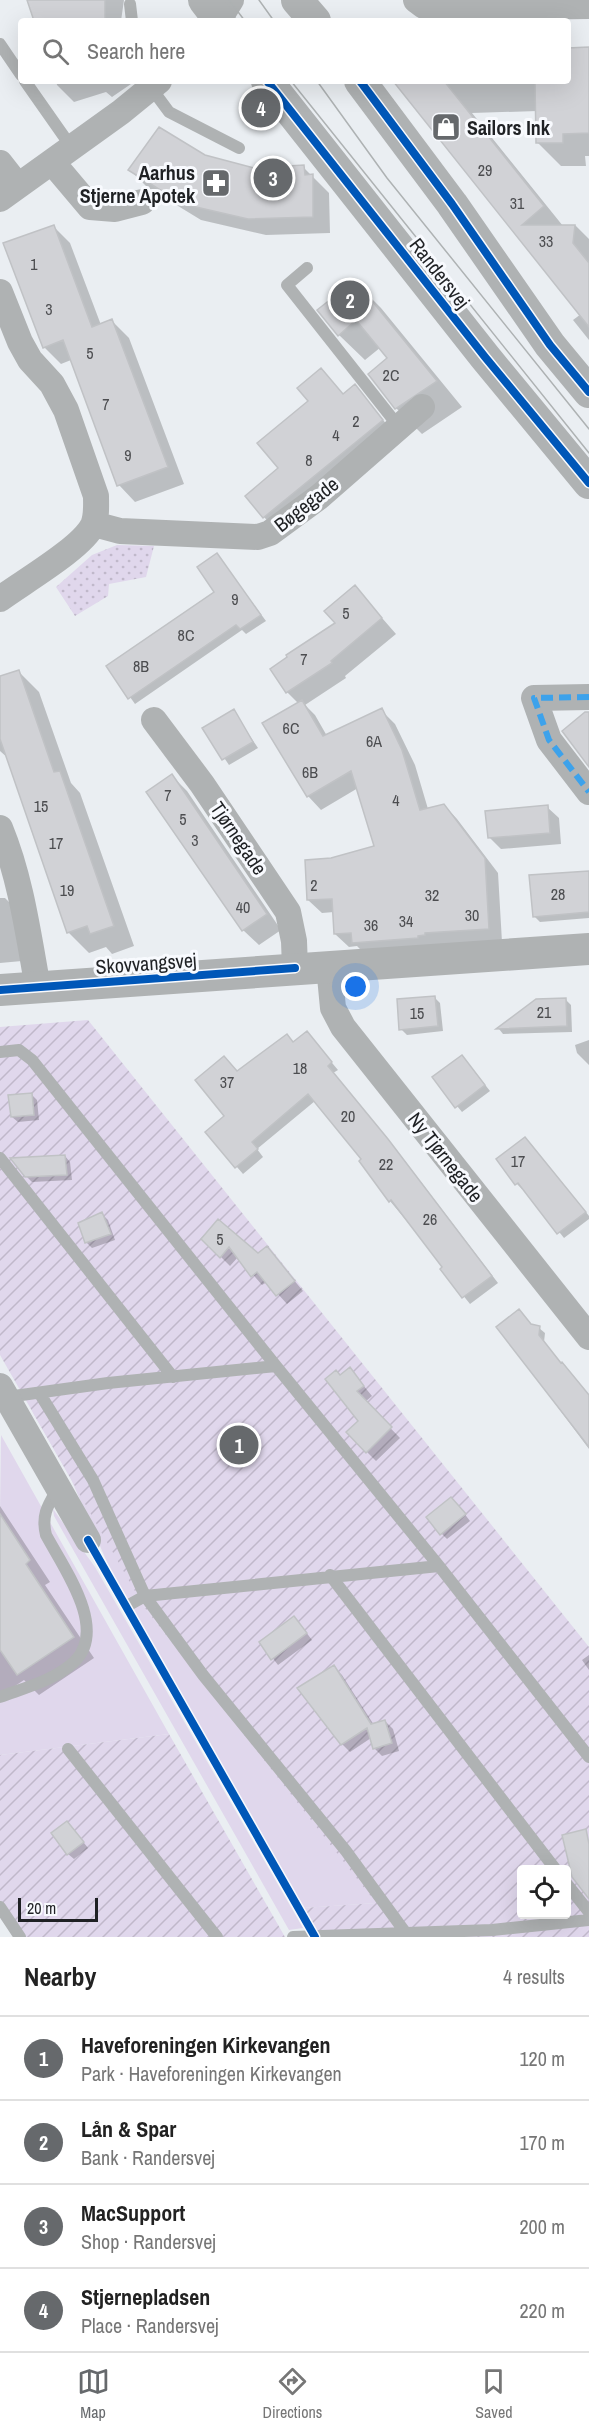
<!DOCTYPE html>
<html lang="en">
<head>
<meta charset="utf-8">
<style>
  body { margin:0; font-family:"Archivo Narrow",sans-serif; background:#f2f2f2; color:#222 }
  .controls { position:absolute; right:18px; bottom:18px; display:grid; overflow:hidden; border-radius:6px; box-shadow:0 6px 24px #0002 }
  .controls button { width:54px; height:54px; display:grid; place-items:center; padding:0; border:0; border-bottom:2px solid #e0e0e0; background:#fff; color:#222; font:30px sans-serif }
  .scale { position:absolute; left:18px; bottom:15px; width:80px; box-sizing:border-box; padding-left:6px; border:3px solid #1f2124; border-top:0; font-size:16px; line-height:21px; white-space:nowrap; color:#1f2124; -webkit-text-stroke:4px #f8fafe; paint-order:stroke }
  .you { position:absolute; left:356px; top:987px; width:21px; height:21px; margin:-15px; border:4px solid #fff; border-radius:50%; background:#1a73e8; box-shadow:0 0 0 9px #1a73e833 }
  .badge { display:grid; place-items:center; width:39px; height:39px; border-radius:50%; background:#66696c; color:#fff; font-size:20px; font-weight:700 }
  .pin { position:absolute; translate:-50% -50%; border:3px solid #fff; box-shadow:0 2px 6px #0006 }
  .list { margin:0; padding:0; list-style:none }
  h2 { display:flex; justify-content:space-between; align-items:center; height:78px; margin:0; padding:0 24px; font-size:26px }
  h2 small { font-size:20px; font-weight:400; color:#767676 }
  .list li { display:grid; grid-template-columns:39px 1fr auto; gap:18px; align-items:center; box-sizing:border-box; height:84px; padding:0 24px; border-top:2px solid #e0e0e0 }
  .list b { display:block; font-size:22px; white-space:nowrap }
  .list p { margin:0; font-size:20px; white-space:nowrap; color:#767676 }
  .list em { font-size:20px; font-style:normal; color:#767676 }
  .icon { flex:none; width:33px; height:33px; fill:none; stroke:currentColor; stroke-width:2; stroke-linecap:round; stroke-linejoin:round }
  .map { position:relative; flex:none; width:589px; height:1937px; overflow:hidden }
  .search { position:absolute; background:#fff; box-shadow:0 6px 24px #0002; left:18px; right:18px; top:18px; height:66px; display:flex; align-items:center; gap:15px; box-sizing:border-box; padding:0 21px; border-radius:6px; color:#767676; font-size:22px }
  .sheet { height:414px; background:#fff }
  nav { display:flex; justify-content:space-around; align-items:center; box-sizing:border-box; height:84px; border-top:2px solid #e0e0e0; background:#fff; font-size:16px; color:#767676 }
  nav a { display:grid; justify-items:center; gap:3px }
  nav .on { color:#66696c }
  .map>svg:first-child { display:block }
</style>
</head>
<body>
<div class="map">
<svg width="589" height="1937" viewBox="0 0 589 1937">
  <defs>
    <pattern id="park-dots" width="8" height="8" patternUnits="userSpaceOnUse" patternTransform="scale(1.5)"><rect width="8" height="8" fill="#e0d7ec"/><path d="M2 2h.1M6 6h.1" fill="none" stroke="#c0b8ca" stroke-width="1.8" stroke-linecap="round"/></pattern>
    <pattern id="garden-furrows" width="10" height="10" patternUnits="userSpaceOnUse" patternTransform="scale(1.5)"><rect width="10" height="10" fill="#e0d7ec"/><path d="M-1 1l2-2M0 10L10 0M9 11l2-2" fill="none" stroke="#c0b8ca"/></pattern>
  </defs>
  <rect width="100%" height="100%" fill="#eaeef2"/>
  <!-- grass -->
  <path fill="#e0d7ec" d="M32,1411L45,1420L144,1607L377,1903L303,1908L110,1569L71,1479Z
    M1,1435L169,1734L0,1755V1650L17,1675L74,1637L26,1564L30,1560L0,1514Z
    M53,1509L95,1567L303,1928L289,1930L54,1516Z"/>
  <!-- park -->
  <path fill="url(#park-dots)" d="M117,545L154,546L146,577L109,584L108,596L75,616L56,587L92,555Z"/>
  <!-- garden -->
  <path fill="url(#garden-furrows)" fill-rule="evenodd" d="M88,1020L589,1647V1937H321L303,1908L376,1903L144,1607L0,1355V1027ZM522,1870H566V1914H522Z
    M169,1734L285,1937H21L0,1907V1755Z"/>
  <!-- shadow -->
  <path fill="#0003" d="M29,0H124L121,21H36Z
    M568,49H589V156H585L586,166H561L538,143L537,111L472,113L563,226L570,232L575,225L589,239V340L573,320L581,314L406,81H568Z
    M56,81H131V84L112,97L106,92L74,102L57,85Z
    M205,157L254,169L303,167L329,193L330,233L266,235L201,220L147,187L130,170Z
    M53,226L70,243L101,325L112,321L129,338L184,484L135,502L119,485L71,360L61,364L44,347Z
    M355,282L381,308L462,407L422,434L396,408L370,374L390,358L381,347L365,360L339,335Z
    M321,370L344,395L355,386L393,432L275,529L264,517L280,468L310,401Z
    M217,555L266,621L246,634L242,630L135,704L108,666L216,593Z
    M355,587L396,634L345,676L346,678L305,705L315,715L327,736L381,710L395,724L415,765L428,809L444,805L457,819L498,873L502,942L367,956L357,946L349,947L335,934L334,912L322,913L308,900L331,860L376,847L358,788L321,810L308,796L298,703L287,692L272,669L337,623Z
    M18,671L39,692L71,783L80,793L134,946L112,954L106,947L89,953L68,932L9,759L0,751V678Z
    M233,711L258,748L229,765L204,728Z
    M172,776L187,791L281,930L259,945L243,930Z
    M547,807L559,818L561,844L501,849L489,837Z
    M589,872V918L540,922L534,916Z
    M0,898H5L26,919L33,960L0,963Z
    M434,997L440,1003L443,1031L407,1035L401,1029Z
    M565,999L571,1005L572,1032L503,1034L499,1029Z
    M307,1033L338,1070L333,1073L395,1148L498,1283L470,1304L442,1269L445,1267L390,1201L363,1160L315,1101L257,1149L263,1157L243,1174L207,1132L226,1116L237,1073L294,1044Z
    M589,1040V1065L577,1053L575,1045Z
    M467,1062L490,1091L462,1112L434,1078Z
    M31,1094L37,1100L39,1120L18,1122L12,1117Z
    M531,1144L589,1216V1219L564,1238L524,1188L522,1189L517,1184Z
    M65,1156L70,1162L72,1180L32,1182L26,1176Z
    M102,1214L108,1220L115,1240L92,1248L86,1242Z
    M203,1239L258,1255L267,1248L303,1291L287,1304L267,1282L262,1285L238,1257L230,1266Z
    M532,1326L539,1328L545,1333L544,1342L589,1397V1449L498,1327Z
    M350,1369L372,1396L365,1402L400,1438L376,1461L367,1452L360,1421L340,1377Z
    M457,1504L470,1521L447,1539L442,1534Z
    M0,1506L50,1582L45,1585L94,1658L39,1695L24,1680L0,1696Z
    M299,1623L312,1640L278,1665L261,1643Z
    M589,1655V1670L582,1660Z
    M334,1667L342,1675L374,1725L385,1721L393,1729L399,1751L382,1756L374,1748L371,1738L350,1752L342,1744Z
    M73,1829L88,1848L74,1859L68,1854Z"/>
  <!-- building -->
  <path fill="#d1d2d6" stroke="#c0c2c5" stroke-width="1.5" d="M27,0H105V21H34Z
    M589,47V133L563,134V143H536L535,81H568V48Z
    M393,81H444L544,206L522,225H575L573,243L589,263V327Z
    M159,127L205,155L254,168L304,165L305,175L313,174V217L248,219L183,204L128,170Z
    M54,225L92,327L112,319L168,467L117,486L63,340L43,348L3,243Z
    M355,280L437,381L395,409L368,374L387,358L356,320L338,336L317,310Z
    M321,368L343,394L355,384L383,420L263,518L245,496L278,468L257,443L308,401L297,388Z
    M217,553L261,615L240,629L236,625L128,699L106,666L214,592L197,567Z
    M355,585L382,618L331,661L332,663L286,693L270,669L287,657L286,655L335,623L324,611Z
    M19,670L54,772L60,771L114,926L90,934L87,926L67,933L0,739V676Z
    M302,700L323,736L382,708L402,750L420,810L444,804L485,858L489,929L425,933V935L418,936V938L352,943L351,933L334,934L332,899L307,900L305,860L331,858L374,846L351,771L307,797L262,723Z
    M234,709L253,742L222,760L202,728Z
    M585,712H589V767L562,731Z
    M172,774L267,914L242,931L146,792Z
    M548,805L550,833L488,838L485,811Z
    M589,871V912L533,917L529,875Z
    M435,996L438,1026L399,1030L397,999Z
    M566,998L567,1026L496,1029L536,999Z
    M307,1031L332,1062L328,1066L388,1139L492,1276L462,1298L440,1269L442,1267L391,1200L389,1202L359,1161L361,1159L308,1094L252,1142L258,1149L235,1168L205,1132L224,1116L195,1080L224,1056L237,1071L287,1034L293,1042Z
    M462,1055L485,1085L455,1108L432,1077Z
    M32,1093L34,1115L11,1117L8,1095Z
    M525,1137L586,1212L557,1234L518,1183L515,1185L496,1159Z
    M65,1155L67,1175L25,1177L10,1158Z
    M102,1212L111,1234L85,1243L78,1223Z
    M218,1219L258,1253L267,1246L295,1281L276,1296L257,1272L251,1277L229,1247L220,1258L201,1239Z
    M519,1309L531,1324L540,1326L539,1335L561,1363L562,1362L589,1395V1447L496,1327Z
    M350,1367L364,1386L357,1391L392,1427L366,1453L346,1432L358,1421L325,1379L336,1370L340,1375Z
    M451,1497L466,1514L440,1535L426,1517Z
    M0,1514L30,1560L26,1564L74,1637L17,1675L0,1650Z
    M294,1616L307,1633L271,1660L259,1642Z
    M334,1665L371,1724L385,1720L392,1743L373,1749L367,1728L341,1745L297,1688Z
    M67,1821L84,1842L67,1855L51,1833Z
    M586,1829L589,1844V1899L572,1877L562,1835Z"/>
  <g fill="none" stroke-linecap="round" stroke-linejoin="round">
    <!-- service -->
    <path stroke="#afb2b3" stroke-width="12" d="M130,4L132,21
      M0,44L21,75
      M25,81L72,148
      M149,85L169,112L239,148
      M307,268L287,285L399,427
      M0,1052L19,1050L32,1060L276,1366L439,1566L589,1757
      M0,1158L173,1377
      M40,1394L93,1480L145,1596L203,1675L346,1851L405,1932
      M7,1397L108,1383L276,1366
      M330,1575L556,1870
      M127,1606L145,1596L439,1566
      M0,1697C24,1688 56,1680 75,1661C108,1628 63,1567 46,1535C41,1515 48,1505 58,1488
      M68,1749L217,1937
      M566,1883L589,1912
      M0,1907L20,1937
      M293,1937L492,1930L589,1920"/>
    <!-- minor -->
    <path stroke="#afb2b3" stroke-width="26" d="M416,0L424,6L437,8L589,6
      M218,21L231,0
      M52,162L90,207L115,209L142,202
      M0,163L18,186
      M0,199L121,112L159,81
      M0,292L20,342L30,360L52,384L66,410L96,496C96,506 97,516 93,525C82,548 23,582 0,599
      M94,524L120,531L258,537L270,533L319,497L422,407
      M589,697L534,698L549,740L589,792
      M154,720L202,784L288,912L294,941L295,968
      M0,828C21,879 28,933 38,988
      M329,966L333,1008L343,1027L589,1337
      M0,1386L88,1540"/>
    <!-- tertiary -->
    <path stroke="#afb2b3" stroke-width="32" d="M204,0L220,21
      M297,0L315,21
      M267,81L485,357L589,483
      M360,81L452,204L550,345L589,392
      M0,990L589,949"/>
    <!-- tram -->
    <path stroke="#aeb2b3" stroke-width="1.5" d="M229,0L245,21
      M259,0L274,21
      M291,81L589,453
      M317,81L387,178L589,429"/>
    <!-- quiet -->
    <path stroke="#3da2eb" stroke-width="6" stroke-dasharray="12 6" stroke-linecap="butt" d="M589,697L534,698L549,740L589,792"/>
    <!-- cycleway casing -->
    <g stroke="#f8fafe" stroke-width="11">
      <path id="cycleway" d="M267,81L485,357L589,483
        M360,81L452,204L550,345L589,392
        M0,990L295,968
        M88,1540L315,1937"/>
    </g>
    <!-- cycleway -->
    <use href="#cycleway" stroke="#0057b8" stroke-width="8"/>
  </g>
  <!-- icons -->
  <defs>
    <g id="shop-square" transform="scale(1.5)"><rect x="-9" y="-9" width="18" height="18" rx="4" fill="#66696c" stroke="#f8fafe"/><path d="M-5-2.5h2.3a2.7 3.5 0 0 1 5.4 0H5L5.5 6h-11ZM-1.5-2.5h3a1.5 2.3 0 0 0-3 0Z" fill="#fff"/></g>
    <g id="pharmacy-square" transform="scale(1.5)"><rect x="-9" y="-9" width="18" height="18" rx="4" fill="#66696c" stroke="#f8fafe"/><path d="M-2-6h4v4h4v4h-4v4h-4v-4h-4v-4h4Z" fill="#fff"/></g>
  </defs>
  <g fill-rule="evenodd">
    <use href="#shop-square" x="446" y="127"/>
    <use href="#pharmacy-square" x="216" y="183"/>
  </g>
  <g text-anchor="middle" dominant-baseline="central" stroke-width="6" stroke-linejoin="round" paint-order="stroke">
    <!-- number labels -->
    <g font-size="16" fill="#4c4d50">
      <text x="485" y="170">29</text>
      <text x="517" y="203">31</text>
      <text x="546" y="241">33</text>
      <text x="34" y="264">1</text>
      <text x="49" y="309">3</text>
      <text x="90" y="353">5</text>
      <text x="391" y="375">2C</text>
      <text x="106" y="404">7</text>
      <text x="356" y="421">2</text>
      <text x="336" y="435">4</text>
      <text x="128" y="455">9</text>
      <text x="309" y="460">8</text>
      <text x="235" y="599">9</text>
      <text x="346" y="613">5</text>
      <text x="186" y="635">8C</text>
      <text x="304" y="659">7</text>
      <text x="141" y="666">8B</text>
      <text x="291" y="728">6C</text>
      <text x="374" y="741">6A</text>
      <text x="310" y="772">6B</text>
      <text x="168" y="795">7</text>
      <text x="396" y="800">4</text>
      <text x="41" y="806">15</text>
      <text x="183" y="819">5</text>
      <text x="195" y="840">3</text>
      <text x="56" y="843">17</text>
      <text x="314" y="885">2</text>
      <text x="67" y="890">19</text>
      <text x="558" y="894">28</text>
      <text x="432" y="895">32</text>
      <text x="243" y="907">40</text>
      <text x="472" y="915">30</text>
      <text x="406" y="921">34</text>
      <text x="371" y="925">36</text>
      <text x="544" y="1012">21</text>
      <text x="417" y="1013">15</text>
      <text x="300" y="1068">18</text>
      <text x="227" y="1082">37</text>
      <text x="348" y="1116">20</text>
      <text x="518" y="1161">17</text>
      <text x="386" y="1164">22</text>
      <text x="430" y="1219">26</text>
      <text x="220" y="1239">5</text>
    </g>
    <!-- poi labels -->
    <g font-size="20" font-weight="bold" fill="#1f2124" stroke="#f8fafe" text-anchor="start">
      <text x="467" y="127">Sailors Ink</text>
      <text x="195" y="172" text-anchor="end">Aarhus<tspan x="195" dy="23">Stjerne Apotek</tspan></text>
    </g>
    <!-- street labels -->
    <g font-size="20" fill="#1f2124" stroke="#f8fafe">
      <text transform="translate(440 273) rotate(52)">Randersvej</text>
      <text transform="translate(306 504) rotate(-38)">Bøgegade</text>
      <text transform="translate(239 838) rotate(56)">Tjørnegade</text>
      <text transform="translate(146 963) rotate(-4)">Skovvangsvej</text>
      <text transform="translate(446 1157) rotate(52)">Ny Tjørnegade</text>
    </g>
  </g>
</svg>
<div class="controls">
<button><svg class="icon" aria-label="locate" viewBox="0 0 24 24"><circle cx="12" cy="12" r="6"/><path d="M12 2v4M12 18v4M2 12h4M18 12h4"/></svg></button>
</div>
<div class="scale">20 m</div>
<div class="you"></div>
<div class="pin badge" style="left:239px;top:1445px">1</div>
<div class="pin badge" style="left:350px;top:300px">2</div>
<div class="pin badge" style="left:273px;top:178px">3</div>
<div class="pin badge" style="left:261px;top:108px">4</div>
<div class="search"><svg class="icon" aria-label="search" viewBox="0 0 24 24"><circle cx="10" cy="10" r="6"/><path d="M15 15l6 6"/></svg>Search here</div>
</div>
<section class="sheet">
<h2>Nearby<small>4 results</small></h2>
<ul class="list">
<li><span class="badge">1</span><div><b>Haveforeningen Kirkevangen</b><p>Park · Haveforeningen Kirkevangen</p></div><em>120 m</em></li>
<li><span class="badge">2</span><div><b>Lån &amp; Spar</b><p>Bank · Randersvej</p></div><em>170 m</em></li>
<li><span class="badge">3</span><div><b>MacSupport</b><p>Shop · Randersvej</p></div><em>200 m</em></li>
<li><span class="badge">4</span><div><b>Stjernepladsen</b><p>Place · Randersvej</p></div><em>220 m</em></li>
</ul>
</section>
<nav>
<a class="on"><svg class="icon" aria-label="map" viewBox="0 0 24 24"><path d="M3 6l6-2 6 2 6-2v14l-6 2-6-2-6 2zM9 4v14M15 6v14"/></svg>Map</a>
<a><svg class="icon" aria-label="directions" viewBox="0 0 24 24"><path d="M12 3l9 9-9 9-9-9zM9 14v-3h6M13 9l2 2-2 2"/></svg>Directions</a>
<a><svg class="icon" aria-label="saved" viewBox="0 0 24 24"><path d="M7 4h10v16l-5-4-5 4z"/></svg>Saved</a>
</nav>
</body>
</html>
